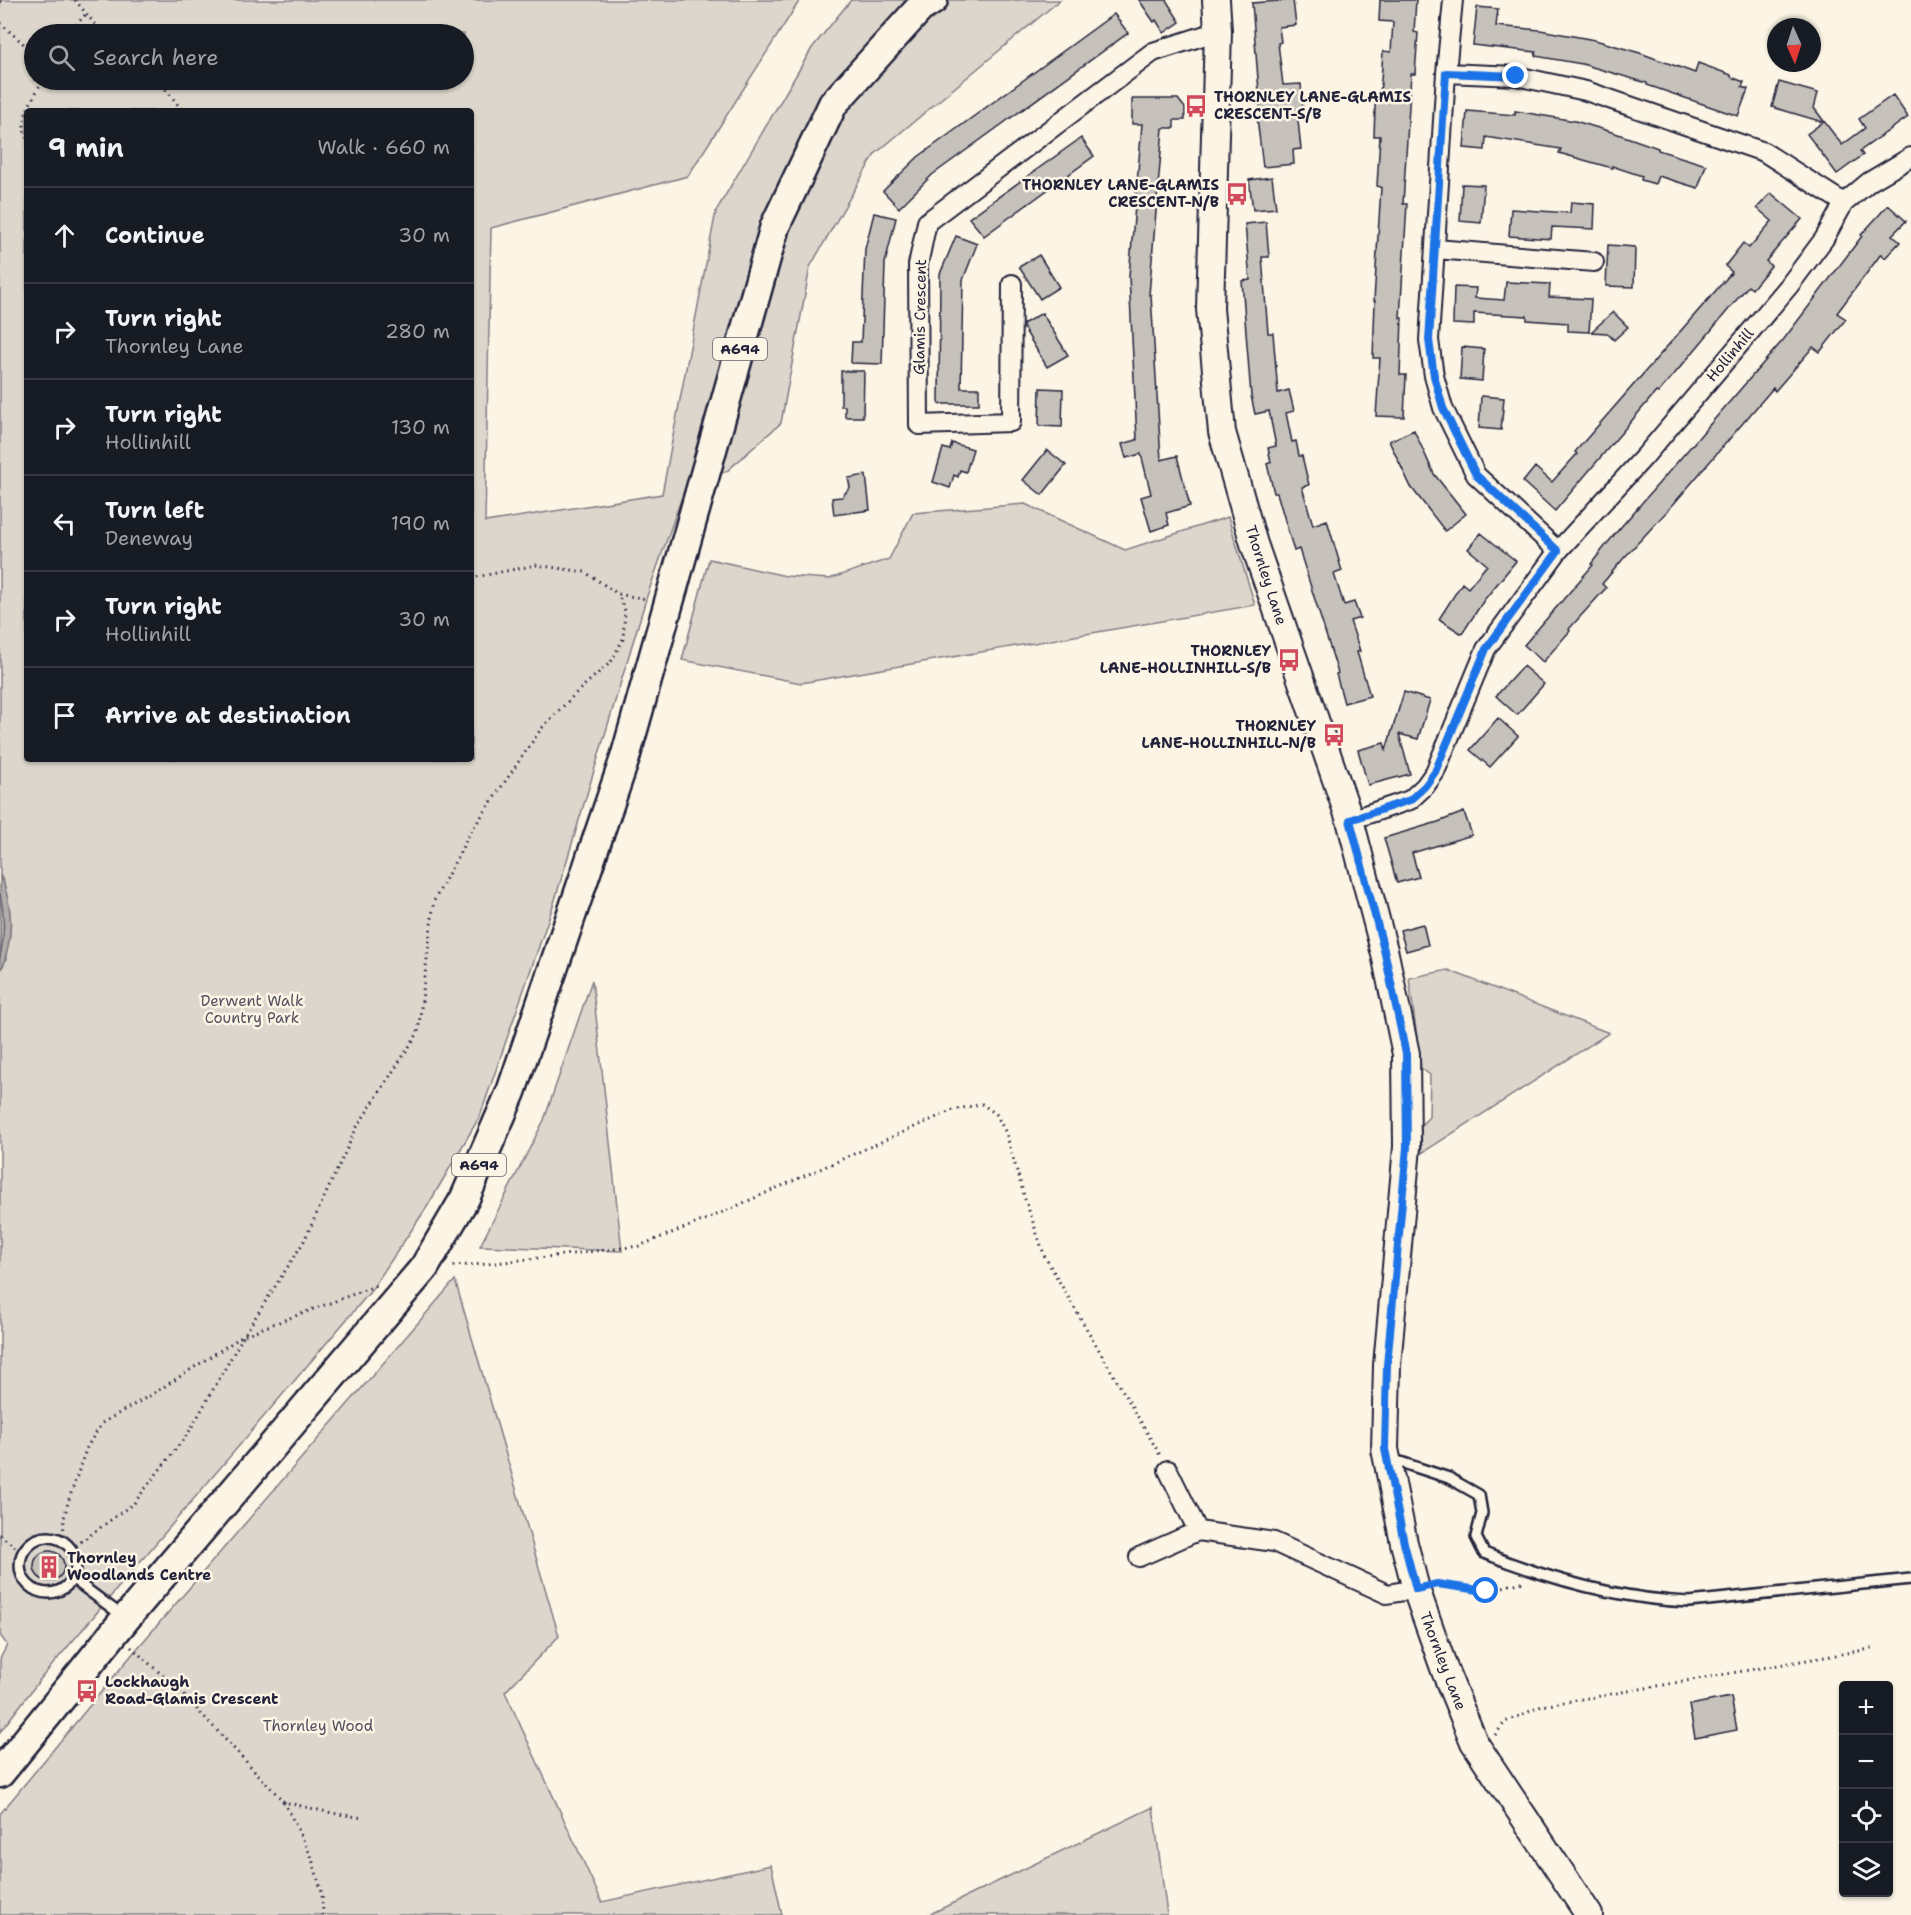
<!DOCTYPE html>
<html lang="en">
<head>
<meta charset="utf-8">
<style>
  body { margin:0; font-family:"Shantell Sans",sans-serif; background:#20242c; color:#f1f3f6 }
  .controls { position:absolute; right:18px; bottom:18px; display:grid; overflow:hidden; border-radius:6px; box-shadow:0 2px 4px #0004 }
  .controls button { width:54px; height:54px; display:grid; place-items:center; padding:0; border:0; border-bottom:2px solid #363941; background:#171b24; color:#f1f3f6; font:30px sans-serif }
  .compass { position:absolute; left:1767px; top:18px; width:54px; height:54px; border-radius:50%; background:#171b24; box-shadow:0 2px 4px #0004; rotate:177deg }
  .stop { position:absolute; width:18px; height:18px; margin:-14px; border:4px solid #1a73e8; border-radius:50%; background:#fff }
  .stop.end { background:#1a73e8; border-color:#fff; box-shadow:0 2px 6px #0008 }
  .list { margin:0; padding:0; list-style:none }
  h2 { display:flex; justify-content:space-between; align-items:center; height:78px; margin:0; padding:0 24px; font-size:26px }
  h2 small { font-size:20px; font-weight:400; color:#9ea1a6 }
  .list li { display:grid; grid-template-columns:39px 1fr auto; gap:18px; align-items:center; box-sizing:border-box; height:96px; padding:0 24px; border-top:2px solid #363941 }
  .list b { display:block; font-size:22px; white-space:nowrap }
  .list p { margin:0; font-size:20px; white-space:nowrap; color:#9ea1a6 }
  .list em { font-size:20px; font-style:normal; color:#9ea1a6 }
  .icon { flex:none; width:33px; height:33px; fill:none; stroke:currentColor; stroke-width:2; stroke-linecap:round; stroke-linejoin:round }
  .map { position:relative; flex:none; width:1911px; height:1915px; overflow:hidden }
  .search { position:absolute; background:#171b24; box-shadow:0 2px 4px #0004; left:24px; top:24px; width:450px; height:66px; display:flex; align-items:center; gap:15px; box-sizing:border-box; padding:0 21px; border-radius:33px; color:#9ea1a6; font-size:22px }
  .panel { position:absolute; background:#171b24; box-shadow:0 2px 4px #0004; left:24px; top:108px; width:450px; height:654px; border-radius:6px }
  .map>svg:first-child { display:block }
</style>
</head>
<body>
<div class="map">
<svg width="1911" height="1915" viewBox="0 0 1911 1915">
  <rect width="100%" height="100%" fill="#fcf5e5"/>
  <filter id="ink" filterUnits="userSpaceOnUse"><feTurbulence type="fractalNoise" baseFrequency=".0167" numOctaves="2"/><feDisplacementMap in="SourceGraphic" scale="12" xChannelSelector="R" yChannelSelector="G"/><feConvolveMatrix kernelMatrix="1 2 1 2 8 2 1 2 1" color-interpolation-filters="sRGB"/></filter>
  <g filter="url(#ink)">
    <!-- green -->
    <path fill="#dcd6cc" stroke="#7f7c84" stroke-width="1.5" fill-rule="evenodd" d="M0,0H800L688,176L491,228L485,522L662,494L716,211L812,48L851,0H1060L875,154L810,267L781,423L727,471L685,488L646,599L554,903L480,1116L427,1207L370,1292L42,1677L0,1732V1659L7,1645L0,1635V972L6,960L4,883L0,875ZM34,34H464V80H34ZM27,111H471V759H27Z
      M1025,504L1125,550L1228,517L1255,605L801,683L682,660L709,559L786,576L829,579L889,559L913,513Z
      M1448,970L1609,1033L1422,1153L1421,1125L1429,1117L1430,1075L1421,1068L1409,978Z
      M592,980L622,1251L480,1246L544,1120Z
      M455,1280L559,1636L505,1692L602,1902L771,1865L782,1915H0V1814L135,1651Z
      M1153,1807L1167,1915H928Z"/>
    <!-- water -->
    <path fill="#b2adab" stroke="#78757e" stroke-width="1.5" d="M0,875C14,906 14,941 0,972Z"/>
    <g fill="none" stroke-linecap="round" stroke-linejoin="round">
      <!-- shore -->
      <path stroke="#5c5a68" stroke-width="1.5" d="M0,894C5,917 5,935 0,957"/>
    </g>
    <!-- building -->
    <path fill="#c6c1bb" stroke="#22223b" stroke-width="1.5" d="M1139,0H1166L1180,22L1164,33L1156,20L1154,22Z
      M1293,0L1296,25L1279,27L1281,42L1278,43L1283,85L1301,84L1303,110L1297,111L1301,149L1293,150L1294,164L1263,167L1257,118L1261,117L1252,3Z
      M1380,0H1416L1414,32L1418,33L1415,74H1411L1403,204H1407L1400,318H1402L1400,375H1406L1404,417L1376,416L1380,358H1373L1375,301H1374L1381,187L1377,186L1380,136H1374L1375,108L1376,96H1380L1383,51L1391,52L1393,22L1379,21Z
      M1477,7L1498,9L1496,26L1540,30L1595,40L1640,53L1695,73L1698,63L1731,75V77L1744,82L1742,87L1748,89L1738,116L1647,85V83L1582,64L1535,56L1536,52L1473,45Z
      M1114,14L1128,33L932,175L899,208L883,191L918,157Z
      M1779,82L1818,93L1814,108L1842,145L1865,128L1859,119L1893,95L1908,117L1860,151L1863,155L1837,174L1807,134L1823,122L1772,107Z
      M1132,99H1178L1185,108V120H1174V128H1163L1149,295H1151L1161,460L1177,456L1190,506L1166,513L1169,525L1151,531L1141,497L1151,494L1141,454L1126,458L1122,444L1137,440L1129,276L1142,124H1132Z
      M1467,111L1515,115V111L1575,121L1615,133L1658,148V150L1706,165L1698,188L1658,176L1655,184L1641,180L1642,176L1612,166V168L1559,153L1561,149L1486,137L1485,150L1464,148Z
      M1081,138L1094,156L984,236L969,218Z
      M1272,177L1276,208L1253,210L1249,180Z
      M1462,184L1484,185L1481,223L1460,221Z
      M1771,193L1802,219L1766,261L1771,266L1752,289L1748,286L1689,357L1658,393L1656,392L1555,511L1523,482L1535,467L1552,482L1577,454L1575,452L1732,272L1725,266L1743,243L1749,248L1772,221L1757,208Z
      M1571,202L1595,204L1594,229L1552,227L1551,239L1509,236L1511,209L1570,213Z
      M1888,205L1906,221L1892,235L1900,242L1885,258L1881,254L1837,313L1846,319L1820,352L1813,347L1775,391L1773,388L1671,507L1623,559L1602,584L1606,588L1569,629L1570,631L1543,662L1524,645L1593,565L1591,564L1614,535L1784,339L1862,236L1861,235Z
      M874,213L896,218L885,263L882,364L851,363L852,342H861L865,249Z
      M1266,222L1269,257H1262L1268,333H1273L1278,393L1289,390L1294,411L1286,413L1292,442L1296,441L1299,456H1302L1309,485L1302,487L1313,525L1327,520L1342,571L1334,574L1344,605L1354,602L1360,618L1350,621L1360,651L1357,652L1370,696L1344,703L1336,674L1338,673L1299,549L1294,551L1277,493H1274L1267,464L1271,462L1268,448L1276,446L1269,411L1255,414L1251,396L1242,281L1250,280L1245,224Z
      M956,236L977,244L963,280L961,388H979V404H939L940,274Z
      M1608,245L1635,247L1634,287L1606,286Z
      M1039,255L1059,287L1040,299L1019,267Z
      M1506,282L1550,284L1549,297L1591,299L1589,332L1568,331V323L1527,320V316L1474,313V325L1453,324L1454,287L1476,288L1475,298L1504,300Z
      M1613,312L1628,327L1614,340L1607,333L1591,332Z
      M1042,313L1068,355L1047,367L1023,327V324Z
      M1462,347L1484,349L1482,381L1460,379Z
      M841,371H864L863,417H845V406H841Z
      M1040,388L1063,389L1062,427L1039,426Z
      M1481,396L1504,398L1501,430L1479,428Z
      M1414,430L1434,474L1466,514L1445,531L1411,487L1389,441Z
      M952,443L973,449L966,472L960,470L958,477L954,475L950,488L933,482L943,448L950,450Z
      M1047,450L1066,465L1042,495L1023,480Z
      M866,475L870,510L834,515L832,498L842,497L850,487L848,478Z
      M1481,533L1516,561L1484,600L1462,634L1439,619L1462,583L1468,588L1487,565L1468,549Z
      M1523,666L1544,684L1517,715L1496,696Z
      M1404,692L1430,700L1418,739L1399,734L1410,774L1368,785L1358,750L1384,743L1386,750Z
      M1498,718L1518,736L1490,767L1470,750Z
      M1464,812L1472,835L1412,853L1419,877L1397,883L1384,838L1438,822Z
      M1423,924L1428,945L1406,951L1400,930Z
      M34 1566a15 15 0 1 1 30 0a15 15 0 1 1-30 0Z
      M1731,1697L1737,1730L1695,1738L1689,1705Z"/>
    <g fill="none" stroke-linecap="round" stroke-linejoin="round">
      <!-- lane casing -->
      <g stroke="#22223b" stroke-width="14">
        <path id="lane" d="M1391,1459L1449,1478L1479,1495L1482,1513L1476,1537L1484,1553C1549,1579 1619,1599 1689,1602L1911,1579
          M20 1565a28 28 0 1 1 56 0a28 28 0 1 1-56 0Z
          M73,1579L124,1617"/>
      </g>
      <!-- street casing -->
      <g stroke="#22223b" stroke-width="22">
        <path id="street" d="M1453,0L1446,73L1429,340L1434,376L1443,408L1476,475L1558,551
          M1844,203L1869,182L1911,157
          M1436,249L1594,262
          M1012,284L1011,422L919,425L918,265L927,222L1153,52L1218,31
          M1350,820L1410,800L1425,786L1435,772L1486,649L1558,551L1645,456L1788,287L1824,239L1844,203L1764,152L1586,91L1516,76L1446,73
          M1168,1470L1198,1531L1274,1542L1387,1594L1416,1589
          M1139,1557L1198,1531"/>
      </g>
      <!-- secondary casing -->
      <g stroke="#22223b" stroke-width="30">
        <path id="secondary" d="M1216,0L1218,31L1210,309L1222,432L1254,544L1350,820L1385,954L1406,1054L1407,1147L1387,1365L1385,1449L1404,1543L1416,1589L1445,1671L1474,1742L1589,1915"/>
      </g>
      <!-- primary casing -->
      <g stroke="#22223b" stroke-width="33">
        <path id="primary" d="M0,1773L126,1618L424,1268L465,1198L511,1092L625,758L775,226L833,104L920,8L933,0"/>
      </g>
      <!-- path -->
      <path stroke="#22223b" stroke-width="3" stroke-dasharray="1.5 4.5" stroke-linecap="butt" d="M75,0L103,34
        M0,2L3,0
        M0,23L34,53
        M68,34L86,14
        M158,80L183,111
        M27,138C17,117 35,99 42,80
        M471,578L536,565L585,572L618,594L646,599
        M453,1266L487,1264L639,1246L705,1220L953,1110L982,1104L996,1114L1006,1133L1025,1199L1045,1257L1160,1455
        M0,1535L23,1553
        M63,1541L64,1518L69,1499L87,1447L102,1423L156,1392L244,1335L378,1285
        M71,1549L134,1503L189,1432L244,1335L303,1243L357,1127L418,1033L434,901L470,833L541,729L579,690L611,662L623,639L625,611L618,594
        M1438,1585L1486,1591L1523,1582
        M131,1647L179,1690L284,1802L332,1813L363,1818
        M1495,1735L1505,1722L1542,1706L1876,1648
        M284,1802L311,1856L322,1892L323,1915"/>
      <!-- lane -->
      <use href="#lane" stroke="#fcf5e5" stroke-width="9"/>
      <!-- street -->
      <use href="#street" stroke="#fcf5e5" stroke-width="18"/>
      <!-- secondary -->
      <use href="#secondary" stroke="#fcf5e5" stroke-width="26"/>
      <!-- primary -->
      <use href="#primary" stroke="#fcf5e5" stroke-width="28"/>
    </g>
  </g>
  <g fill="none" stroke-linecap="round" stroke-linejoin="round" filter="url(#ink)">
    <!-- route -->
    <path stroke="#1a73e8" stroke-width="8" d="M1486,1591L1437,1584L1416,1589L1404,1543L1385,1449L1387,1365L1407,1147L1406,1054L1385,954L1350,820L1410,800L1425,786L1435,772L1486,649L1558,551L1476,475L1443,408L1434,376L1429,340L1446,73L1516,76"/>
  </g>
  <!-- icons -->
  <defs>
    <g id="bus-bare" transform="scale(1.8)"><path d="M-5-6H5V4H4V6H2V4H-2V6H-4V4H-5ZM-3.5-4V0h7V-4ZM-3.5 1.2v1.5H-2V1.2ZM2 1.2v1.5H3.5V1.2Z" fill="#d1495b" stroke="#fcf5e5" stroke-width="2.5" paint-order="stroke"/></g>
    <g id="building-bare" transform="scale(1.8)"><path d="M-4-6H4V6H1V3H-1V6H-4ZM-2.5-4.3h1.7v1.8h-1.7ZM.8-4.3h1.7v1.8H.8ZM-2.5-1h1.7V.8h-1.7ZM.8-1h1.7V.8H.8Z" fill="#d1495b" stroke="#fcf5e5" stroke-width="2.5" paint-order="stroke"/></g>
  </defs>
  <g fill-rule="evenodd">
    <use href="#bus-bare" x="1196" y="106"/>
    <use href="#bus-bare" x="1237" y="194"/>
    <use href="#bus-bare" x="1289" y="660"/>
    <use href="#bus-bare" x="1334" y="735"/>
    <use href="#building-bare" x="49" y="1567"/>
    <use href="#bus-bare" x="87" y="1691"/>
  </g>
  <g text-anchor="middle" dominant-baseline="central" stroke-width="5" stroke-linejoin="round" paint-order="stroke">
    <!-- shield labels -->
    <g fill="#fcf5e5" stroke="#63616e" stroke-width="1.5">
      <rect x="713" y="338" width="54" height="22" rx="4.5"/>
      <rect x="452" y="1154" width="54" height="22" rx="4.5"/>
    </g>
    <g font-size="14" font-weight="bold" fill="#22223b">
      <text x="740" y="349">A694</text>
      <text x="479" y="1165">A694</text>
    </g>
    <!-- poi labels -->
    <g font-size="15" font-weight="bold" fill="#22223b" stroke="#fcf5e5" text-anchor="start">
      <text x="1214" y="97">THORNLEY LANE-GLAMIS<tspan x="1214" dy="17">CRESCENT-S/B</tspan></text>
      <text x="1219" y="185" text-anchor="end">THORNLEY LANE-GLAMIS<tspan x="1219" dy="17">CRESCENT-N/B</tspan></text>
      <text x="1271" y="651" text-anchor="end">THORNLEY<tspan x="1271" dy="17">LANE-HOLLINHILL-S/B</tspan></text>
      <text x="1316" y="726" text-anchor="end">THORNLEY<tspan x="1316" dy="17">LANE-HOLLINHILL-N/B</tspan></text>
      <text x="67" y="1558">Thornley<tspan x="67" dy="17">Woodlands Centre</tspan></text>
      <text x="105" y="1682">Lockhaugh<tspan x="105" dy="17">Road-Glamis Crescent</tspan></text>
    </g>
    <!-- street labels -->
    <g font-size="15" fill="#22223b" stroke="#fcf5e5">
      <text transform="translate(920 317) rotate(-89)">Glamis Crescent</text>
      <text transform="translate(1730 355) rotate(-50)">Hollinhill</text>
      <text transform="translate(1266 575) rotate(72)">Thornley Lane</text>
      <text transform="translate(1443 1661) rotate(69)">Thornley Lane</text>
    </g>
    <!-- park labels -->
    <g font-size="15" fill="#504f5f" stroke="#fcf5e5">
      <text x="252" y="1001">Derwent Walk<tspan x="252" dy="17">Country Park</tspan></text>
      <text x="318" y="1726">Thornley Wood</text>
    </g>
  </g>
</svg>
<div class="controls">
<button>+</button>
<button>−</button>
<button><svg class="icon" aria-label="locate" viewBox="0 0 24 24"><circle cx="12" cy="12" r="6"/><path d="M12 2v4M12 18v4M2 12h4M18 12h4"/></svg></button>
<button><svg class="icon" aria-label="layers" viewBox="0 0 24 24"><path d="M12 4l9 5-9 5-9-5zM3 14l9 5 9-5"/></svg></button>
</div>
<svg class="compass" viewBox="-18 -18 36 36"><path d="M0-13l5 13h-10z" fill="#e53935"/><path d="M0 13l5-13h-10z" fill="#9ea1a6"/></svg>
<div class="stop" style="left:1486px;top:1591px"></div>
<div class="stop end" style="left:1516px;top:76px"></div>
<div class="search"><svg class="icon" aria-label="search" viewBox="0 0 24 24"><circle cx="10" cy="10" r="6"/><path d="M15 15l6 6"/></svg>Search here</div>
<section class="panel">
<h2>9 min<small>Walk · 660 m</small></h2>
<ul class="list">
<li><svg class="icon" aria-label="ahead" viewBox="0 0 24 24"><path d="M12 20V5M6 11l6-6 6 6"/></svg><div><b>Continue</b></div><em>30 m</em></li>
<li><svg class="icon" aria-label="right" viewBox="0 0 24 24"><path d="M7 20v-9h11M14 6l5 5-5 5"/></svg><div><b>Turn right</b><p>Thornley Lane</p></div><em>280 m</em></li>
<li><svg class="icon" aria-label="right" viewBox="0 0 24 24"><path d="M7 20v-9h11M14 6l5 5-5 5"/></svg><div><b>Turn right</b><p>Hollinhill</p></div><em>130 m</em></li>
<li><svg class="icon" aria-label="left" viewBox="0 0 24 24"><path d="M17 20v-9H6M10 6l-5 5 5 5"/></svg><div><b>Turn left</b><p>Deneway</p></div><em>190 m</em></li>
<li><svg class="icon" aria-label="right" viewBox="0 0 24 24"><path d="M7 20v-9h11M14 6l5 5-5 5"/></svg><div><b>Turn right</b><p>Hollinhill</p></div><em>30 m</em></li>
<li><svg class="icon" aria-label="arrive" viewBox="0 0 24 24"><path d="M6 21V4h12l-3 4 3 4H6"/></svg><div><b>Arrive at destination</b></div></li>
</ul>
</section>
</div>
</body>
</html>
